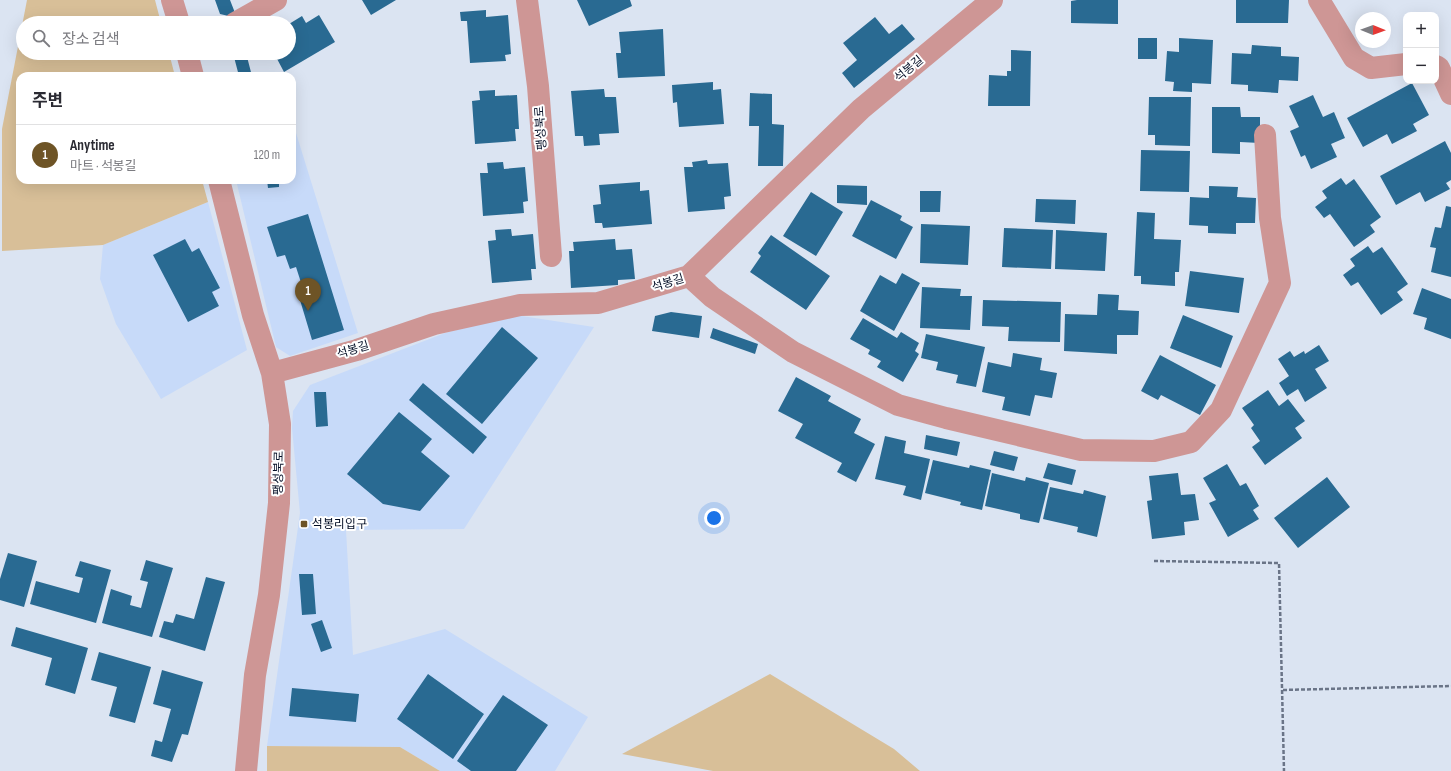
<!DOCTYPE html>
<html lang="ko">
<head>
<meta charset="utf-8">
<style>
  body { margin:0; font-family:"Sofia Sans Condensed","Noto Sans KR",sans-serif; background:#f2f2f3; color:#2b2b33 }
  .controls { position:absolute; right:12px; top:12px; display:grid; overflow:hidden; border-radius:8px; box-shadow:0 4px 16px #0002 }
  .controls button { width:36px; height:36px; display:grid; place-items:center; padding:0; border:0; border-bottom:1px solid #e1e1e2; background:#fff; color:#2b2b33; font:20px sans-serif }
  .compass { position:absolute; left:1355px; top:12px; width:36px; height:36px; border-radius:50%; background:#fff; box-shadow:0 4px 16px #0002; rotate:91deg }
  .you { position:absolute; left:714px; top:518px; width:14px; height:14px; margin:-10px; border:3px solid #fff; border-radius:50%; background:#1a73e8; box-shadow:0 0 0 6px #1a73e833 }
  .badge { display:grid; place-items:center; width:26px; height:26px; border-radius:50%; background:#6e5426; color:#fff; font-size:13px; font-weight:700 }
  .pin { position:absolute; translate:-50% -33px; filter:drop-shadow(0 1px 2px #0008) }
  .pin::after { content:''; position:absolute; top:21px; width:14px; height:12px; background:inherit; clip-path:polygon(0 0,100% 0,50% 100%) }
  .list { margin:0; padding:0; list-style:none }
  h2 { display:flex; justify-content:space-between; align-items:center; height:52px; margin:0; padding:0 16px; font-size:17px }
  h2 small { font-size:13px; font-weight:400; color:#7c7c81 }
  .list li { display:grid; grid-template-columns:26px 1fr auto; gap:12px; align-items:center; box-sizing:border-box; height:60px; padding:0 16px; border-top:1px solid #e1e1e2 }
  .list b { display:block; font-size:15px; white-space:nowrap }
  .list p { margin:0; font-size:13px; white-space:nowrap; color:#7c7c81 }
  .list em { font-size:13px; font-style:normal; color:#7c7c81 }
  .icon { flex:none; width:22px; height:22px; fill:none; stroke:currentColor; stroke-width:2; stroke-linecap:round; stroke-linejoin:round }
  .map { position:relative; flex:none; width:1451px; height:771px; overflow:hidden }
  .search { position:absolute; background:#fff; box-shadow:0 4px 16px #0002; left:16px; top:16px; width:280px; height:44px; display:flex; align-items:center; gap:10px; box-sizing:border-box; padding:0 14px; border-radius:22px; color:#7c7c81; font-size:15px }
  .panel { position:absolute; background:#fff; box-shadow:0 4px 16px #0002; left:16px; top:72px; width:280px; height:112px; border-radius:12px }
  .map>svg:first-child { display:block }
</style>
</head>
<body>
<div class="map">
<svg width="1451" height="771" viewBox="0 0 1451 771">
  <rect width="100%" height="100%" fill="#dbe4f2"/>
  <!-- built -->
  <path fill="#c7daf9" d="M292,120L358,333L290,356L276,347L236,180H292Z
    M208,202L247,350L161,399L116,324L100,279L103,245Z
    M515,315L594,327L464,529L346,530L353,655L445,629L588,717L555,771H440L400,747L267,746L300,513L292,428L293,411L310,385L445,333Z"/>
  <!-- green -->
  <path fill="#d8bf98" d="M27,0H155L161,23H23V53H169L175,76H20V180H202L208,202L103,245L2,251V129Z
    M770,674L894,749L920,771H713L622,754Z
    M267,746L400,747L440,771H267Z"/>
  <!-- building -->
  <path fill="#296a92" d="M215,0H230L237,18L220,14Z
    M362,0H396L371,15Z
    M577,0H630L632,6L589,26Z
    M1077,0H1118V24L1071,23V1Z
    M1236,0H1289L1288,23H1236Z
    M486,10V17L508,15L511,54L505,55L506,61L470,63L467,21H461L460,12Z
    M319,15L335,42L284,72L275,55L289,53V24L302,16L306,23Z
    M875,17L889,34L902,24L915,39L854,88L842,73L857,60L843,43Z
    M663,29L665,76L618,78L616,53H621L619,32Z
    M1138,38H1157V59H1138Z
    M1179,38L1213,40L1211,84L1192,83V92L1173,91L1174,82L1165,81L1167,51L1179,52Z
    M1252,45L1281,47V56L1299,57L1298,81L1279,80L1278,93L1248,91V85L1231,84L1232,53L1251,54Z
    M1011,50L1031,51L1030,106H988L989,75L1007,76V71H1011Z
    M236,53H246L252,76H239L234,57Z
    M713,82V90L721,89L724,124L679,127L677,102L673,103L672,85Z
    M1412,83L1429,115L1413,124L1417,131L1392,144L1387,134L1363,147L1347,118Z
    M604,89L605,97H616L619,133L599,134L600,145L584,146L583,136H575L571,91Z
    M495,90V96L517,95L519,129H515L516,141L475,144L472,101L480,100L479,91Z
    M750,93L772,94V124L784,125L783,166H758L759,126H749Z
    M1313,95L1323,117L1334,112L1345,138L1331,144L1337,157L1311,169L1305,155L1301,157L1290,131L1299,127L1289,106Z
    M1149,97H1191L1190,146L1155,145V135H1148Z
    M1212,107H1240L1241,117H1260V143L1240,142V154L1212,153Z
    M1445,141L1451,153V180L1446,183L1450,189L1425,202L1420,192L1396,205L1380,176Z
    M1141,150L1190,151L1189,192L1140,191Z
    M707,160L708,164L728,163L731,196L724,197L725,209L688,212L684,167H693L692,162Z
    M503,162L504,169L525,167L528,201L523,202L524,213L483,216L480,173H488L487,163Z
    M1341,178L1346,185L1354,179L1381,217L1370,225L1375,232L1354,247L1330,214L1324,218L1315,207L1327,198L1322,191Z
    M267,180H279V187L268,188Z
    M640,182V191L649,190L652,224L603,228L602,223H595L593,205L601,204L599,185Z
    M837,185L867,186V205L837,203Z
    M1209,186L1238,187L1237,197L1256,198L1255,223H1236V234L1208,233V226L1189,225L1190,197L1209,198Z
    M920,191H941L940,212H920Z
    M811,192L843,212L816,256L783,236Z
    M1036,199L1076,200L1075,224L1035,222Z
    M871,200L902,216L900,220L913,227L896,259L852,236Z
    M1446,206L1451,207V277L1431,272L1436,248L1430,247L1435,227L1441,228Z
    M1137,212L1155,213L1154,239L1181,240L1179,272H1175V286L1141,284V276H1134Z
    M308,214L344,330L312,340L300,300L306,298L296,267L290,269L285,255L277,257L267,227Z
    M921,224L970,226L968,265L920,263Z
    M1004,228L1053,230L1051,269L1002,267Z
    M511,229L512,236L533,234L536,269H531L532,280L492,283L488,241L496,240L495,230Z
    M1056,230L1107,233L1105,271L1055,269Z
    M771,235L830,276L806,310L750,272L761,256L758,253Z
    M185,239L192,252L199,248L220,288L212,292L219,306L188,322L153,255Z
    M615,239L616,250L632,249L635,279L618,280V285L571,288L569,251H574L573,242Z
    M1368,246L1373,253L1382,247L1408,284L1397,292L1403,300L1381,315L1358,282L1351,286L1343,275L1355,266L1350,259Z
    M1190,271L1244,278L1239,313L1185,306Z
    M902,273L920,283L894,331L860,311L880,275L896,284Z
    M922,287L961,289L960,296H972L970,330L920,328Z
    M1422,288L1451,299V339L1424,329L1427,318L1413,314Z
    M1098,294L1119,295L1118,310L1139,311L1138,335H1117V354L1064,351L1065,314L1097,315Z
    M983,300L1061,302L1060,342L1008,341L1009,327L982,326Z
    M671,312L702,316L699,338L652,331L655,316Z
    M1183,315L1233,336L1221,368L1170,348Z
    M863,318L897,338L901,332L919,343L915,351L919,354L903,382L877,367L881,361L868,354L870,350L850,339Z
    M502,327L538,358L482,424L446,394Z
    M713,328L758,344L755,354L710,338Z
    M926,334L985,347L976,387L956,383L958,375L936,370L938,362L921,358Z
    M1319,345L1329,361L1315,369L1327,388L1305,402L1298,389L1287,396L1279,383L1289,376L1278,359L1290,351L1294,357L1304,351L1305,354Z
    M1013,353L1042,358L1040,370L1057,373L1052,398L1035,395L1030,416L1002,410L1005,397L982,392L988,362L1011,367Z
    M1160,355L1216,385L1200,415L1161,395L1158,400L1141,391Z
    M796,377L831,396L828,401L861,419L854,433L875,444L856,482L837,472L842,463L795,438L803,424L778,411Z
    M423,383L487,437L473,454L409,400Z
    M1268,390L1279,406L1288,399L1305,421L1295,428L1302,438L1265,465L1252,447L1260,441L1251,428L1254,425L1242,408Z
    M314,392H326L328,426L316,427Z
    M399,412L432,439L421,452L450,476L420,511L383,504L347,474Z
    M926,435L960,442L957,456L924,449Z
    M885,436L906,441L904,453L930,459L921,500L903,495L906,486L875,479Z
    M994,451L1018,457L1014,471L990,465Z
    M933,460L969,468L970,465L991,470L982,510L960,505L961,502L925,493Z
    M1048,463L1076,470L1072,485L1043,478Z
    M1227,464L1240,486L1246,483L1259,506L1253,510L1259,519L1228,537L1209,503L1216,500L1203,478Z
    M992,473L1025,481L1026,477L1049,483L1039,523L1020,519V514L985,506Z
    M1178,473L1181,495L1195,494L1199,520L1184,522L1185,535L1152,539L1147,501L1152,500L1149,476Z
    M1327,477L1350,507L1298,548L1274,518Z
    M1050,487L1083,494L1084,490L1106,496L1097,537L1077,532L1078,527L1043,519Z
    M8,553L37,561L24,607L0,600V579Z
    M146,560L173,568L152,637L102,623L111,589L132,596L130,605L141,608L148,582L140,580Z
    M80,561L111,570L96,623L30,604L36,581L79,593L83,578L75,576Z
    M299,574H313L316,614L302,615Z
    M206,577L225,582L205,651L159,637L164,621L173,623L176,614L194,619Z
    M322,620L332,648L321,652L311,624Z
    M16,627L88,648L75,694L45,685L52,658L11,646Z
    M99,652L151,667L135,723L109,716L117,687L91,680Z
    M162,670L203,682L188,735L182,734L172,762L151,756L155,740L162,742L171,709L153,704Z
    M428,674L484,714L453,759L397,719Z
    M292,688L359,694L356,722L289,716Z
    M503,695L548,725L516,771H471L457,761Z"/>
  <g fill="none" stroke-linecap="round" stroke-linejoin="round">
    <!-- path -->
    <path stroke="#6a7487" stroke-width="2.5" stroke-dasharray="4 2" stroke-linecap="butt" d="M1154,561L1279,563L1284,771
      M1283,690L1451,686"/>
    <!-- minor -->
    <path stroke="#ce9695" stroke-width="22" d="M172,0L179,23
      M527,0L538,86L551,256
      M1319,0L1354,58L1371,68L1406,64
      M235,23L276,0
      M187,53L193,76
      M1436,66L1439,68L1451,94
      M219,180L253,315L272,373L280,424L279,503L269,595L255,675L246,771
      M689,276L712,297L793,352L898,405L946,418L1081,450L1154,451L1191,442L1221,410L1280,283L1270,218L1265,135
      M272,373L357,350L434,324L520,305L598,303L689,276L861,109L992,0"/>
  </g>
  <!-- markers -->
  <rect fill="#6e5426" stroke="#fff" stroke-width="1.5" x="300" y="520" width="8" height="8" rx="2"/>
  <g text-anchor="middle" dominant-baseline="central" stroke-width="4" stroke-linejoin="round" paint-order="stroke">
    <!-- street labels -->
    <g font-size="12" fill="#020d25" stroke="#fff">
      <text transform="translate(909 69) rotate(-40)">석봉길</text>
      <text transform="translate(541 128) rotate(-94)">팽성북로</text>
      <text transform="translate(668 283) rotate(-17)">석봉길</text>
      <text transform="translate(353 350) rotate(-17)">석봉길</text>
      <text transform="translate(279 473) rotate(-89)">팽성북로</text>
    </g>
    <!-- poi labels -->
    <g font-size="12" fill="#020d25" stroke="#fff" text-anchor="start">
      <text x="312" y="524">석봉리입구</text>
    </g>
  </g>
</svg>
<div class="controls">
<button>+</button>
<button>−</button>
</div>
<svg class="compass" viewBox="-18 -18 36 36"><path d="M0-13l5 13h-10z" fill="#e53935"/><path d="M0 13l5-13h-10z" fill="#7c7c81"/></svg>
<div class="you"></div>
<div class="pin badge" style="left:308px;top:311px">1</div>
<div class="search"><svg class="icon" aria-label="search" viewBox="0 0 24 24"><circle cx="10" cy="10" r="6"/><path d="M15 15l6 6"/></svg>장소 검색</div>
<section class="panel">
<h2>주변<small></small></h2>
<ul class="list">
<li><span class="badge">1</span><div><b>Anytime</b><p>마트 · 석봉길</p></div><em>120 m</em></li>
</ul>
</section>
</div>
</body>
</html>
